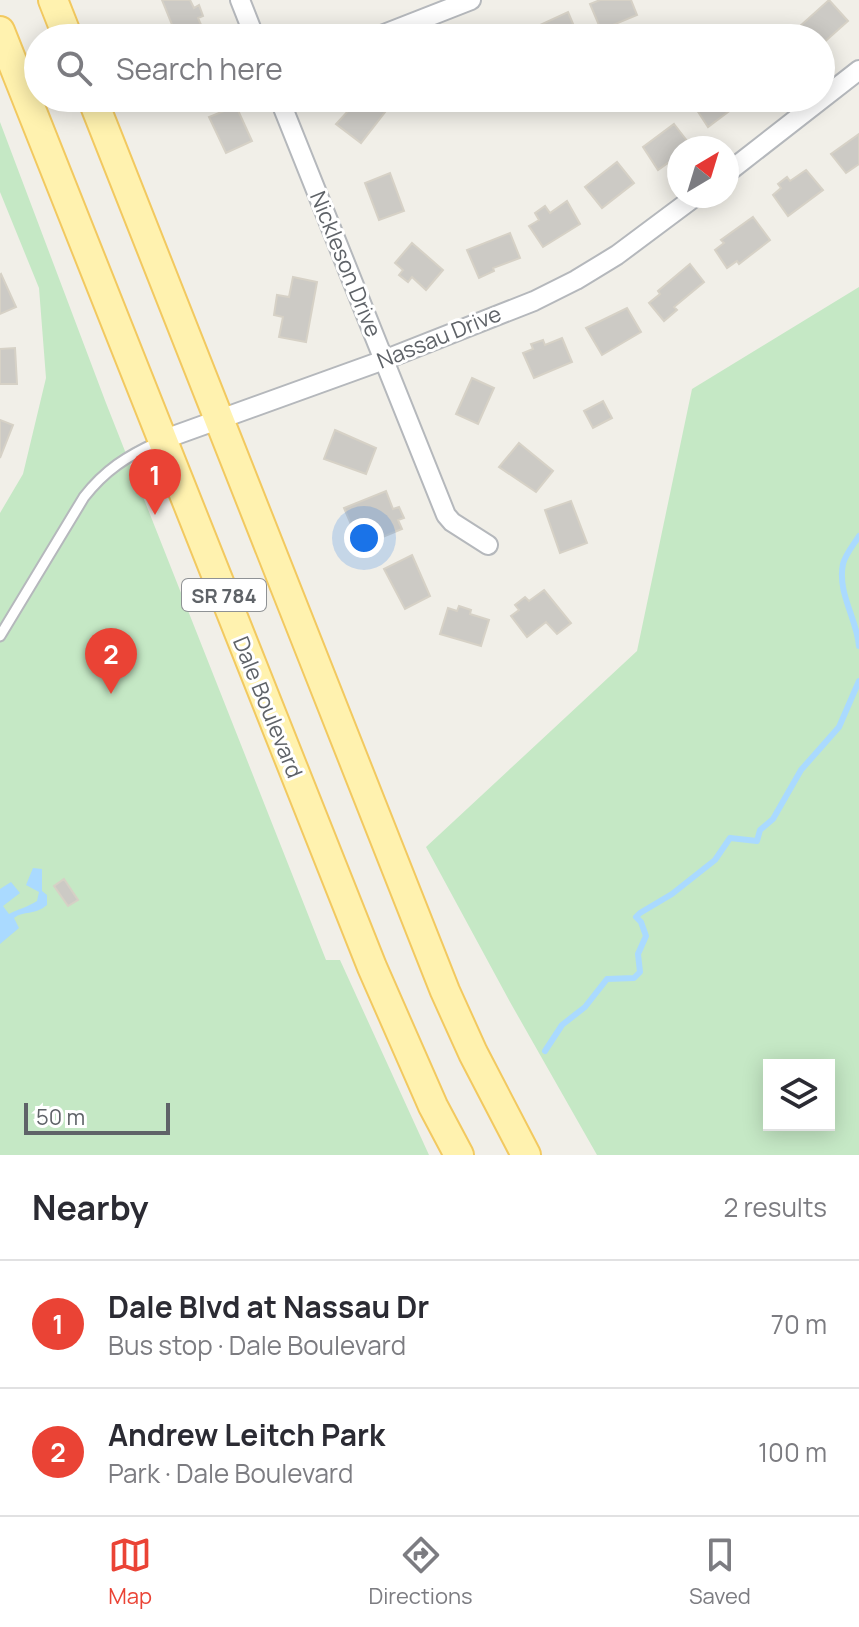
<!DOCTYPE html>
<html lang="en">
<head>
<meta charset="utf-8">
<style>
  body { margin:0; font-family:Manrope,sans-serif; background:#f7f7f7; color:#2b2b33 }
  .controls { position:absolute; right:24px; bottom:24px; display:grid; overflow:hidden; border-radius:0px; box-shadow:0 4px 20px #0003 }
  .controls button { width:72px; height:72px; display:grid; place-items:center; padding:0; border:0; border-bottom:2px solid #e1e1e2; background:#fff; color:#2b2b33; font:40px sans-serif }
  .compass { position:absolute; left:667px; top:136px; width:72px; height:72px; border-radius:50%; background:#fff; box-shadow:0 4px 20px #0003; rotate:38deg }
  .scale { position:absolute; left:24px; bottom:20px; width:146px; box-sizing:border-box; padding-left:8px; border:4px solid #5f6368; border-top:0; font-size:22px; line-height:28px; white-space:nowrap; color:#5f6368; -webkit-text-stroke:6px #fff; paint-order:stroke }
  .you { position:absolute; left:364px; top:538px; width:28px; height:28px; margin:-20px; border:6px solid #fff; border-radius:50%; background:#1a73e8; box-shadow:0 0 0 12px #1a73e833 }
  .badge { display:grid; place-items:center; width:52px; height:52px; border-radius:50%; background:#ea4335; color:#fff; font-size:26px; font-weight:700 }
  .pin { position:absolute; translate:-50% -66px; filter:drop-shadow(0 2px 4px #0008) }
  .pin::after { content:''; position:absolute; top:42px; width:28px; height:24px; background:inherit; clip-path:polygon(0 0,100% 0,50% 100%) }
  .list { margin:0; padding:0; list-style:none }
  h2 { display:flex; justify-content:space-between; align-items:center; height:104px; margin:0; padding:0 32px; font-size:34px }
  h2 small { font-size:26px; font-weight:400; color:#7c7c81 }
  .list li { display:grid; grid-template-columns:52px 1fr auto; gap:24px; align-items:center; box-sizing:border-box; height:128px; padding:0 32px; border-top:2px solid #e1e1e2 }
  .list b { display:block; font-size:30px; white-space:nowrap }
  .list p { margin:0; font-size:26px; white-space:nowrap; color:#7c7c81 }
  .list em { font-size:26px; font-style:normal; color:#7c7c81 }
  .icon { flex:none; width:44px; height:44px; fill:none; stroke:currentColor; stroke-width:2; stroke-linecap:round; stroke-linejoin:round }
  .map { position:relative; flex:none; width:859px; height:1155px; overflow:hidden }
  .search { position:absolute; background:#fff; box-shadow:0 4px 20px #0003; left:24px; right:24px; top:24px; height:88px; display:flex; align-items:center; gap:20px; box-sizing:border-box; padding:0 28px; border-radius:44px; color:#7c7c81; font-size:30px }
  .sheet { height:360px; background:#fff }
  nav { display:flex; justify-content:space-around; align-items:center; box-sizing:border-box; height:112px; border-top:2px solid #e1e1e2; background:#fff; font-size:22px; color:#7c7c81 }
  nav a { display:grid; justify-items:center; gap:4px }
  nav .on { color:#ea4335 }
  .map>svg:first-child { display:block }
</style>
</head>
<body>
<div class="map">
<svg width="859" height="1155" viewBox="0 0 859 1155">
  <rect width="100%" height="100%" fill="#f1efe8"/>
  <!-- green -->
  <path fill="#c5e8c5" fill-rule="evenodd" d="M0,122L106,403L326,960H340L429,1155H0V513L23,474L46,378L39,288L0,192Z
    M859,287V1155H597L510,1002L426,847L637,651L692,389ZM769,1065H829V1125H769Z"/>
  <!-- water -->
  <path fill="#aadaff" d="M33,868L42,869V891L47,895V905C34,916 24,910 14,918L19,928L0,944V889L11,882L20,893L3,906L9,914C18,909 28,907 37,901L39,892L26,885Z"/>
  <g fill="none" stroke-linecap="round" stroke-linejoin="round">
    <!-- stream -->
    <path stroke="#aadaff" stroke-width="6" d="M859,536C854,544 845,555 843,564C837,593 857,619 859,646
      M545,1051L562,1025L585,1007L607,979L634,978L640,972L638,954L646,936L641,922L636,917L640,913L672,894L715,860L730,838L757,841L760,830L773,819L801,770L839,727L859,681"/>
  </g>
  <!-- building -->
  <path fill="#cccac5" stroke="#d6d1c6" stroke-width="2" d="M162,0H190L194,8L199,5L203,16L198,18L202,27L177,37Z
    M600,0H631L637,15L601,30L590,4Z
    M829,0L848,21L821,45V38H810L799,27Z
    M568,12L579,38H530L527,31Z
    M360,98H376L389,107L361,143L336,124Z
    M404,98H437L408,110Z
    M701,98H737L740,103L708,127L693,104Z
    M236,106L252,141L226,153L209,117Z
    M674,124L691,146L679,148V155L658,170L643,147Z
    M859,134V164L846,173L831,154Z
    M617,162L634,183L602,208L585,187Z
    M806,170L823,190L788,216L773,195L781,188L778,184L787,177L790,181Z
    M390,173L404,211L379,220L365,183Z
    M567,201L580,224L543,247L529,226L539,220L535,213L545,206L550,213Z
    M753,217L770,240L739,264L737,261L727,268L715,250L724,243L721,240Z
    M510,233L520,258L493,268L494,271L479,278L467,250Z
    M412,243L443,270L426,290L412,277L408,282L399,275L403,270L395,263Z
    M690,264L704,282L674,307L677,310L664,321L649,303L660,294L658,291Z
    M1,274L16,307L0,314V275Z
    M293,277L317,282L306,342L279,337L283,317L274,315L277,295L289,297Z
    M627,308L641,332L602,355L586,328Z
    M562,338L572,362L534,378L523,353L533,349L531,344L543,340L545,345Z
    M15,348L17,384H0V349Z
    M472,378L494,388L478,424L456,414Z
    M603,401L612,418L593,428L584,411Z
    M0,420L13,425L0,458Z
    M335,430L376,448L366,474L324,459Z
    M519,443L553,471L536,492L499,467Z
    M386,491L393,509L399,507L404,518L398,520L402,529L378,539L371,521L353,529L344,508Z
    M571,501L587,543L560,553L545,510Z
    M412,555L430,596L405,609L384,569Z
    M544,590L571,623L557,634L546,622L527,637L511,616L519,610L515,605L525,597L529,601Z
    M459,606L471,610L470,614L489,620L481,646L440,634L448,608L457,611Z
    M64,879L78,900L68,906L54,886Z"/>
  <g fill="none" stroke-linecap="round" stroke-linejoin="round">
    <!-- service casing -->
    <g stroke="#b5b8bc" stroke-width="13">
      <path id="service" d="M0,636L84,497C105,470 127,456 158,442"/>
    </g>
    <!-- minor casing -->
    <g stroke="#b5b8bc" stroke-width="22">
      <path id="minor" d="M240,0L255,38
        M374,38L471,0
        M279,98L446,515L452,522L488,545
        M727,173L859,70
        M162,440L384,360L534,301L576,280L617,255L696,196"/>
    </g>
    <!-- primary casing -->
    <g stroke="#f2c960" stroke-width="32">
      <path id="primary" d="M53,0L68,38
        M0,31L372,967L433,1106L459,1155
        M92,98L445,991L473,1053L526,1155"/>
    </g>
    <!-- service -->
    <use href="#service" stroke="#fff" stroke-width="9"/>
    <!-- minor -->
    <use href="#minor" stroke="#fff" stroke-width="18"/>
    <!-- primary -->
    <use href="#primary" stroke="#fff2af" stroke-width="28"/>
  </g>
  <g text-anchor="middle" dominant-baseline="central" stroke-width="6" stroke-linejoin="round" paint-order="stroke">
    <!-- shield labels -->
    <rect fill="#fff" stroke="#8f9295" stroke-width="2" x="182" y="579" width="84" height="32" rx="6"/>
    <g font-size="20" font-weight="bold" fill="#5f6368">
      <text x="224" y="595">SR 784</text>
    </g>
    <!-- street labels -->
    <g font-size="22" fill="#5f6368" stroke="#fff">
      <text transform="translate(346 264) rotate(68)">Nickleson Drive</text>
      <text transform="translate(439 337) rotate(-22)">Nassau Drive</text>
      <text transform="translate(268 707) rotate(68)">Dale Boulevard</text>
    </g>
  </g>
</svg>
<div class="controls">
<button><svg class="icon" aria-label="layers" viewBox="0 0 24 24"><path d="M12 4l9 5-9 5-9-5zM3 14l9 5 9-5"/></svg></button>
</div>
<svg class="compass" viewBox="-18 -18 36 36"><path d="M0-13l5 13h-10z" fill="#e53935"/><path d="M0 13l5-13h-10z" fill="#7c7c81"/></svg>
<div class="scale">50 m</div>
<div class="you"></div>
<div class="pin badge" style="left:155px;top:515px">1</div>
<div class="pin badge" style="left:111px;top:694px">2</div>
<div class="search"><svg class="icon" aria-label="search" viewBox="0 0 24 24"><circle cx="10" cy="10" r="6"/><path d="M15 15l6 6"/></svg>Search here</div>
</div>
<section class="sheet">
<h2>Nearby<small>2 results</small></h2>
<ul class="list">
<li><span class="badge">1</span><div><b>Dale Blvd at Nassau Dr</b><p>Bus stop · Dale Boulevard</p></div><em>70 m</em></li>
<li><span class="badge">2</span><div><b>Andrew Leitch Park</b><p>Park · Dale Boulevard</p></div><em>100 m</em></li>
</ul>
</section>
<nav>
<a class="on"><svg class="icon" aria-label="map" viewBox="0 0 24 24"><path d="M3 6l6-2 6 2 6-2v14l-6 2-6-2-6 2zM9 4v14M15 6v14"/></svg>Map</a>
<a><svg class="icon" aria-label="directions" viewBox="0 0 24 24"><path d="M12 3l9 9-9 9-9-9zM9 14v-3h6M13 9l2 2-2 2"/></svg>Directions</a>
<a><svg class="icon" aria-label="saved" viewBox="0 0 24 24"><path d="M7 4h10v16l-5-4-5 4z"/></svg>Saved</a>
</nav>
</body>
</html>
